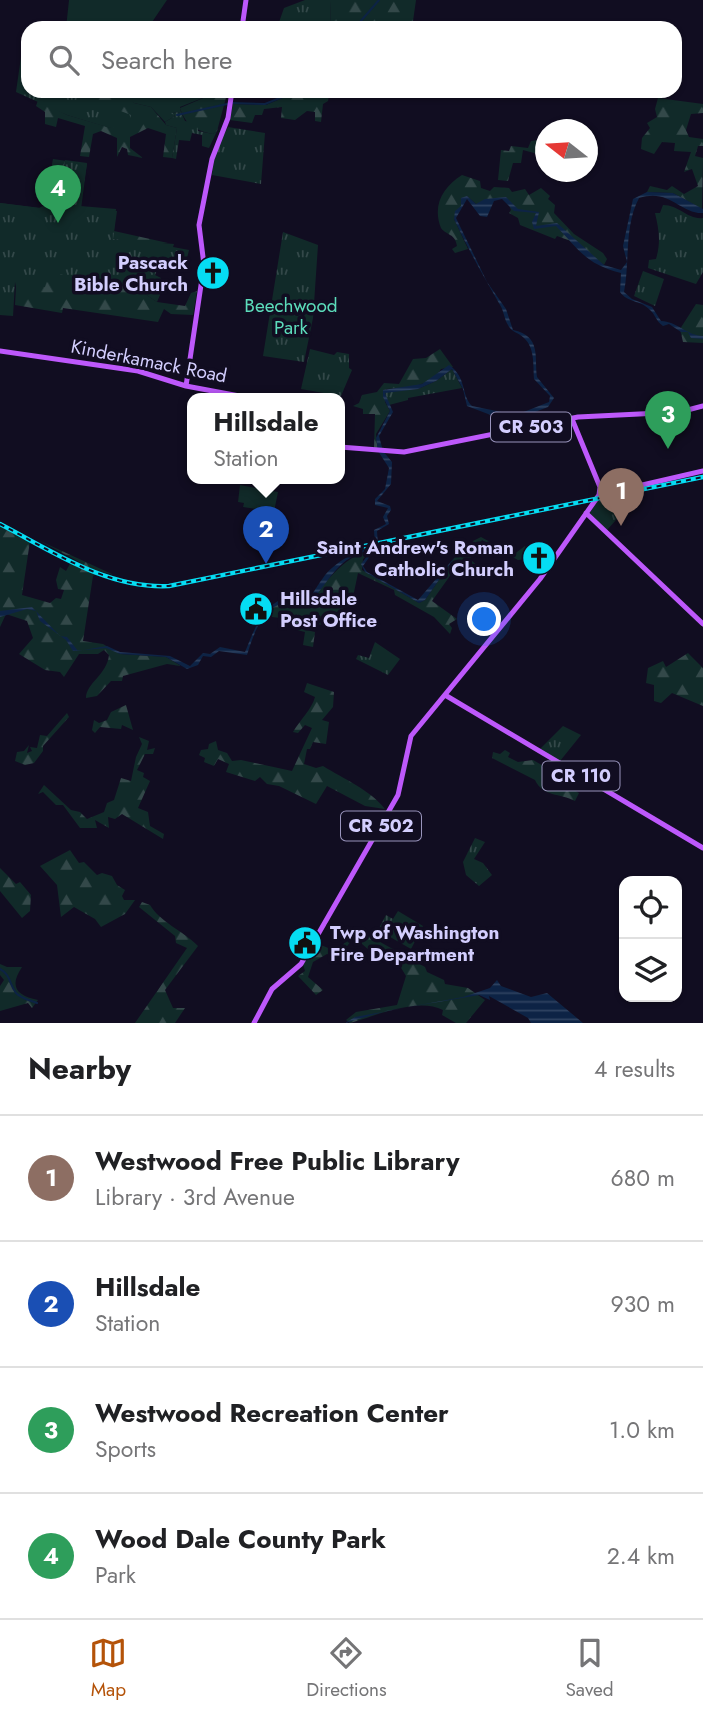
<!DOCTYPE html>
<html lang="en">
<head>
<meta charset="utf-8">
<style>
  body { margin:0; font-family:Jost,sans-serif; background:#f6f6f6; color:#202124 }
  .controls { position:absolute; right:21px; bottom:21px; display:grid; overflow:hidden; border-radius:14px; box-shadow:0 2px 5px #0004 }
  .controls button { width:63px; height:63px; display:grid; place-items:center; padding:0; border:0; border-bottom:2px solid #e0e0e0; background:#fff; color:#202124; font:35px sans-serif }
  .compass { position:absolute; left:535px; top:119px; width:63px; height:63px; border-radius:50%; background:#fff; box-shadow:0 2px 5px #0004; rotate:287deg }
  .you { position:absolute; left:485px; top:620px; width:24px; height:24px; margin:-18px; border:5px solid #fff; border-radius:50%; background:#1a73e8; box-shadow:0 0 0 10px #1a73e833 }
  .badge { display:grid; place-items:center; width:46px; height:46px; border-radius:50%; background:#b45309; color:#fff; font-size:23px; font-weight:700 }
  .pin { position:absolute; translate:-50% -58px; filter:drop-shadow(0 2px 4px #0008) }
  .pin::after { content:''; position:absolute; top:37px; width:24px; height:21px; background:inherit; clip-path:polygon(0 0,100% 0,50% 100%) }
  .popup { position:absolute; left:187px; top:393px; width:158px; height:91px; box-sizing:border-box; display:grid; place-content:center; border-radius:14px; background:#fff; filter:drop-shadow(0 2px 5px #0005); font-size:23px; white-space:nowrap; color:#757577 }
  .popup b { font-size:26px; color:#202124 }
  .popup::after { content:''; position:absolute; left:50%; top:100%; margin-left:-14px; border:14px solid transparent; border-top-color:#fff }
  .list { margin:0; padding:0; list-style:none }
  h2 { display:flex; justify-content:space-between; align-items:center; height:91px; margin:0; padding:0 28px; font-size:30px }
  h2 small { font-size:23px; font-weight:400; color:#757577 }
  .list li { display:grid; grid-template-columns:46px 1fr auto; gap:21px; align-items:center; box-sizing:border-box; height:126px; padding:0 28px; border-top:2px solid #e0e0e0 }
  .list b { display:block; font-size:26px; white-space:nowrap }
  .list p { margin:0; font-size:23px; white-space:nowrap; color:#757577 }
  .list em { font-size:23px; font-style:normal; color:#757577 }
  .icon { flex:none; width:38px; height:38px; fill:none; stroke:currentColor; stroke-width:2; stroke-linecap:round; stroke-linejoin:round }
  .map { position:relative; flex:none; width:703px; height:1023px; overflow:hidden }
  .search { position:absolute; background:#fff; box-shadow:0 2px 5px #0004; left:21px; right:21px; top:21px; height:77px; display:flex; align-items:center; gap:18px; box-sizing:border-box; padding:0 24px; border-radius:21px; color:#757577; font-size:26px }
  .sheet { height:595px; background:#fff }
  nav { display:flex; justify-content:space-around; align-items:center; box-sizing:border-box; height:98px; border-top:2px solid #e0e0e0; background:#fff; font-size:19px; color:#757577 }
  nav a { display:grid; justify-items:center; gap:4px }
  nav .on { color:#b45309 }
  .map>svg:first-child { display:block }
</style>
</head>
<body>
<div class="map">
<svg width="703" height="1023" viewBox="0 0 703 1023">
  <defs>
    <pattern id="forest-firs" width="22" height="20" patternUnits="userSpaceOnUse" patternTransform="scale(1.75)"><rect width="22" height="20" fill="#112a29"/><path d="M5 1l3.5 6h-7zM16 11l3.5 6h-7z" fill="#334849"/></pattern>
    <pattern id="park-tufts" width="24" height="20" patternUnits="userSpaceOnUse" patternTransform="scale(1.75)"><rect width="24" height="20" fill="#112a29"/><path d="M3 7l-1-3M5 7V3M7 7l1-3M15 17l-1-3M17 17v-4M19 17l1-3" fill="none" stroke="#334849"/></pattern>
    <pattern id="water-rules" width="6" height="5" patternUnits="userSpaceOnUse" patternTransform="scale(1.75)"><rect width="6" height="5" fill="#0d2345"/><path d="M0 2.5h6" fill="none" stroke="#2f4261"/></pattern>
  </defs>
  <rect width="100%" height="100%" fill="#110d21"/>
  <!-- grass -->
  <path fill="#112a29" d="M69,0H167L148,28H66Z
    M116,91H210L215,93L180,107L181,112L172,113L175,116L165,122L151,107L134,103Z
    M240,485L278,492L274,512L243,507L244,503L238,502Z"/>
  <!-- forest -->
  <path fill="url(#forest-firs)" d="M331,0H416L412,28H330Z
    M86,91H116L126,95L134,103L151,107L166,125L177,128L172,158L163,157L166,134L148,128L130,137V148L143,158L128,155L127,149L122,147L117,157V138L101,131L93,134L89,157L80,156L85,126L58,118L56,127L45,124V112L36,106L38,100L67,115L111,128L82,95Z
    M299,91H323L329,95L328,101L323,104L321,122L315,121V112L307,111L295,120L281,118L282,107L264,109L262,115H255L252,123L230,120L233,104L266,105Z
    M215,93L227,94L217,131L213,134C195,130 186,126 180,108Z
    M658,98L703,104V113L691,114L686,130L689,137L703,139V146H698L695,156L703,158L702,209L673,193L647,192L650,186L667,190L672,186L684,194L698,186L692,169L684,172L691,152L674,151L675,143L662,142L654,154L641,149L642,138L650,128L647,123L657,117L655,109Z
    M538,140L545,145V156L523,150L521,163H513L508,181L498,180L501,150L509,151L511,146L528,148L531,141Z
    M53,159L87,164L80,206L116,209L114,231L168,243L148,244L112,239L108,283L139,290L157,302L185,306L191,293L197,291L193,315L171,314L164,309L158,322L63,308L62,313L15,305L16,287L0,203L39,208L43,206L47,195L57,201L61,197V182L49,180Z
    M462,175L480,181L481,188L490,191L494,187L509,188L512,192L525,189L529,195L541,188L550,196L548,199L555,205L554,213L574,234L603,253L607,259L604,265L576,243L557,236L555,239L520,225L518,218L509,213L511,210L506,197L476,204L467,196L454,219L468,249L455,253L452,249L457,246C455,233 447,236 441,228C432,205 443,187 462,175Z
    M696,304L703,305V343L683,342L680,329Z
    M440,349L453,367L441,369C431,387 405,388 386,389L385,402L390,411L376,434L378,451L374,448L375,414H363V409L353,406L359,403L362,395L377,392L384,383L399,384L413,359L426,358Z
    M0,526L30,541L22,595L50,603L56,598L61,599L64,590L58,589L56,580L60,567L66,571L71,562L81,566V563L38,540L114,575L99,571L93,576L83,641L103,644L120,654L166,657L181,666L167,664L123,676L122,681H111L97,696L86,698C86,683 107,675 109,655L104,650L98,654H79L64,677L60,672L45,670L19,654L33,638L27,621L6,614L0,627Z
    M481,537L513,555L525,546L527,550H533L525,559L518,560L482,540L470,559L482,570L477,577L455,563L450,571L452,573L432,601L457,619L449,624L452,628L450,634L434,617L395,595L394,590L358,573L353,597L345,596L342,615L349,616L347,624L338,628L307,622L306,630L315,632L313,647L303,645L305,632L293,629L295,620L265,616C277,595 287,605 302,606C327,587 338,557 373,550L363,559L362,570L419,603L425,600L455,557L469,555L473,541Z
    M688,653L703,668V706L672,693L661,703L654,701V685L646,683L648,668L663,661L666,667Z
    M307,683L334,692L333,707L322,720L329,722L326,744L313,742L310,749H307L304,764L316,768L323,766C344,779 370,790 385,809L365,806L327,786L316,804L279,786L267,784L260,777L255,781L226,772L229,764L218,759L214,766L204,762L205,758L199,755L201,750L208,749L209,744L216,741L218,750L227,753L232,761L241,760L292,771L312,728L305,725L298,733L293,732C300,720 312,709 315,697L304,692Z
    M126,705L133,730L122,725L121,729L100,727L95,733L92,730L94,720L99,723L107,720L111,712Z
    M67,713L69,717L43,746V751L34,763L25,765L15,761L17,752L24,751L29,745L27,753L32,751L30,747L37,748L40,735L47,736Z
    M139,737L149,741L147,750L155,748L153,754H145L137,770L144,773L143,777L150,781L138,808L148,812L150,826L164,834L163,839L122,814L115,819L108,817L109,828L95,820L97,828H80L63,805H56L43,792L38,794L44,785L71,810L80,812L87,819L104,812L107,803L114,800L121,778L131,781L136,757L142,744Z
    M505,750L510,753L508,757L518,762L533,760L554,772L552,778L579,793L575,801C560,793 543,797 535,780L492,758L493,752L500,754Z
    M70,850L79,863L84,862L97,875L102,873L112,876L117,885L125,890L122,896L124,900H135L125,914L101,927L95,919L74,907L61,917L57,885L40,866Z
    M0,868L16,884L20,882L31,895L30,911L22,918L0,891Z
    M142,902L150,905C160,922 182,930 198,946L165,990L173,1008H185L175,1023H135L187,948L176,943L175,936L139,907Z
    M355,928L425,967L427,972L444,980L445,984L468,988L485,1000L466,1023H456L442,1015L443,1010C417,997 376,1016 350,1023L346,1020L356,1012L397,1005L406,976L400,966L377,957L354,937L338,958L327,954L313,962L308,977L323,990L316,995L298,976L305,971L303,964L316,943L338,952Z
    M0,964L7,967H22C9,986 16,996 38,1000L32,1008L28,1003L0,1011V986L4,980L0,975Z"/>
  <!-- park -->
  <path fill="url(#park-tufts)" d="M305,0H331L330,28H277L284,8Z
    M24,36H28V91H86L84,97L131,115L129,123L110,128L67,115L16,92Z
    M181,112L185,121L197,123L198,131L213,134L217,131L209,148L202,146V135L192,133L190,141L179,140L176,159L172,158L177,128L166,125L165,122L175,116L171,113Z
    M228,127L265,133L261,184L212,175L215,153Z
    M65,160L87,163L81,209L117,211L113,239L174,244L173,247L189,250L185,266L170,261L166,270L158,268L155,275L161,278L158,288L162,290L157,302L139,290L107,282L106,287L49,271L45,287L15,282L13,316L0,315V203L57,210Z
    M663,205C679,205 688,220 703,218V272L696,284L648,268L649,260L656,259C661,242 659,230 655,213H660Z
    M283,232L318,245L313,318L304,362L263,356Z
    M643,271L664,279L655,306L634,296Z
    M310,349L334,355L337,352L349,354V368L352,370L341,396L301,389Z
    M452,369L462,388L408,398V400L389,405L385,396L386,391L418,389L436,381Z
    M642,491L607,530L590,513L599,499Z
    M375,642L400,659L388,675L356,659L358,655L369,658Z
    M563,726L581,735L560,761L540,749Z
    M475,838L485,842L474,859L483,863L492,875L479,886L466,875L463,862Z
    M398,911L423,926L411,949L378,930L386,915L393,919Z"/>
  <!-- water -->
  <path fill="url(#water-rules)" d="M647,192L673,193L703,209V213C680,214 670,188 639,198C624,226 630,262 624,292L632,299L652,307L661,321C676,321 688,336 703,336V339L691,338L688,332H681L669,324L663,326C655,320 656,315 649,309C640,300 628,303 620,292L621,273C586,264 580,251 556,226L534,229L532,222L536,213L514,211L502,199L494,201L487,217L480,216L467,199L456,218L487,282L506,309L513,330C542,336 534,358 537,377L554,398L548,407L517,419L496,417L467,406L463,389L452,369L436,381L418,389L385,393L393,412L379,436L383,451L392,462L391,484L377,501L390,506L391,510L387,516L389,524L377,531L378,545L363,566L367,572L418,600L455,557L425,600L419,603L365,572L361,564L371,551C330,555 325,601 298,607L291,601C264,604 254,632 247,655L219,651L211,657L203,656L198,665L187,669L166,657L120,654L106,648L73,651L66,640L40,621L36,611L27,609L0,617V611L32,607L60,636L67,637L78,651L107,646L120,652L170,656L190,666L203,653L210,654L220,647L245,652C253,633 261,607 284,598L302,604C315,593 314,590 323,578C334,562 357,551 375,545L374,530L386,524L383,517L388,508L375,505V499L385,489L389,468L378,451L376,438L390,411L383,397V390L422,384L449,365C467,377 461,396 472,406L516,415L549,402L550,396L534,379C533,365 535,348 524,338C518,332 512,333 508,325C504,319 504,311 500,305C484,277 468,249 454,219L455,211L461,206V198L467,196L476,204L485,199L506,197L518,209L539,212L536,226L557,223L604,265L621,270L627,262L623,246L633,199Z
    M497,980L501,986L531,997L547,993L583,1023H531L528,1018L489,996L490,1000L479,995L386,1011L345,1023L355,1017L463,997L490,988Z"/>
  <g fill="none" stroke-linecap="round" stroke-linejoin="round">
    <!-- stream -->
    <path stroke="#0d2345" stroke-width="2" d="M345,28L353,23
      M354,28L355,22H360L379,0
      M233,103L265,104L297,91
      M177,115L227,104
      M0,969C11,975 9,984 16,993C22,999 30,1000 37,1003"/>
    <!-- major -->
    <path stroke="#bd58fb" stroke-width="5" d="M242,28L246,0
      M0,351L138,371L186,386L250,398
      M186,386L204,265L199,225L212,159L228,118L232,91
      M572,419L600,487L599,495
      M340,447L404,452L578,417L680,412L703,406
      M599,495L703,471
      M586,513L703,624
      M445,695L703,848
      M254,1023L272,989L301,964L398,795L411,736L540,579L599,495"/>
    <!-- rail casing -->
    <g stroke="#05ddf3" stroke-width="4.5">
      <path id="rail" d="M0,524C52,551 107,589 169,586L703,477"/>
    </g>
    <!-- rail -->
    <use href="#rail" stroke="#110d21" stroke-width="2" stroke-dasharray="5" stroke-linecap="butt"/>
  </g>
  <!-- icons -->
  <defs>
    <g id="church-disc" transform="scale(1.75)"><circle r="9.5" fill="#05ddf3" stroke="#110d21"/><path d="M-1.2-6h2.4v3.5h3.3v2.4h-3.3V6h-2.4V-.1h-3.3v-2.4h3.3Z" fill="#111"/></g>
    <g id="civic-disc" transform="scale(1.75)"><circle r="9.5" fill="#05ddf3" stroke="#110d21"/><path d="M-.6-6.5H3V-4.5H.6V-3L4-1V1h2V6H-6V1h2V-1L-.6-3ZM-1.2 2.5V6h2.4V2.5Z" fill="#111"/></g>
  </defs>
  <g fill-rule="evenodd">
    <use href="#church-disc" x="213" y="273"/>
    <use href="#church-disc" x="539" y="558"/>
    <use href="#civic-disc" x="256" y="609"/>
    <use href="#civic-disc" x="305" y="943"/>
  </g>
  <g text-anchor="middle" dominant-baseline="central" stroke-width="7" stroke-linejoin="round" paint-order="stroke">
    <!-- shield labels -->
    <g fill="#110d21" stroke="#9994bc" stroke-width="2">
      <rect x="491" y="412.5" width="80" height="29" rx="5"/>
      <rect x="542.5" y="761.5" width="77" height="29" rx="5"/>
      <rect x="341" y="811.5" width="80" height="29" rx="5"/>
    </g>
    <g font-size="18" font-weight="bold" fill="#d3cefe">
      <text x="531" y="427">CR 503</text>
      <text x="581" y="776">CR 110</text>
      <text x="381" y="826">CR 502</text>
    </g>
    <!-- poi labels -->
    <g font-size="19" font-weight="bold" fill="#d3cefe" stroke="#110d21" text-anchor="end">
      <text x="188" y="262">Pascack<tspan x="188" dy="22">Bible Church</tspan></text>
      <text x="514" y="547">Saint Andrew's Roman<tspan x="514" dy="22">Catholic Church</tspan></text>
      <text x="280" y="598" text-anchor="start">Hillsdale<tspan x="280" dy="22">Post Office</tspan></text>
      <text x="330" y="932" text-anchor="start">Twp of Washington<tspan x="330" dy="22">Fire Department</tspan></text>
    </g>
    <!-- park labels -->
    <g font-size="19" fill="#5cdcbb" stroke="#110d21">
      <text x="291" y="305">Beechwood<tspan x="291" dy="22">Park</tspan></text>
    </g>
    <!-- street labels -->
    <g font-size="19" fill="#d3cefe" stroke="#110d21">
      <text transform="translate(149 361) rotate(11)">Kinderkamack Road</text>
    </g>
  </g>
</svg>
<div class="controls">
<button><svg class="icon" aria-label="locate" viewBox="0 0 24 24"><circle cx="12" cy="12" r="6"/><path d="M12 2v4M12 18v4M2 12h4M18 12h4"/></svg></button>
<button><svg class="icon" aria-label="layers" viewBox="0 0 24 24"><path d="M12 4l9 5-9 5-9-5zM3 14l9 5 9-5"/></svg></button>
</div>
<svg class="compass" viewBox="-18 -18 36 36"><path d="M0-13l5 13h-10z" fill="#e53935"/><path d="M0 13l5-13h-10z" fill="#757577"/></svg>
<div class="you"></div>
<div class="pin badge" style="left:621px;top:526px;background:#8d6e63">1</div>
<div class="pin badge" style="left:266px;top:564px;background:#1a4fb4">2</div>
<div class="popup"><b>Hillsdale</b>Station</div>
<div class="pin badge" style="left:668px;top:449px;background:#2e9e5b">3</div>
<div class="pin badge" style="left:58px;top:223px;background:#2e9e5b">4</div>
<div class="search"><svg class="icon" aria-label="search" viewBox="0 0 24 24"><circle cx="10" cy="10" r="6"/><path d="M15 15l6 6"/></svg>Search here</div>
</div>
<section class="sheet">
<h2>Nearby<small>4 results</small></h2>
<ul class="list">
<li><span class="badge" style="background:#8d6e63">1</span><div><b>Westwood Free Public Library</b><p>Library · 3rd Avenue</p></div><em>680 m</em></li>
<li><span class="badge" style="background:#1a4fb4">2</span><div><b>Hillsdale</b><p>Station</p></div><em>930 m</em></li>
<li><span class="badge" style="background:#2e9e5b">3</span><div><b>Westwood Recreation Center</b><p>Sports</p></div><em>1.0 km</em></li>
<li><span class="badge" style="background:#2e9e5b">4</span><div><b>Wood Dale County Park</b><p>Park</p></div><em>2.4 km</em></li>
</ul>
</section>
<nav>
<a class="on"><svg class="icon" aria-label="map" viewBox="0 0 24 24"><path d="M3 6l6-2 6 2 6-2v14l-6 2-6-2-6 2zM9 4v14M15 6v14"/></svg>Map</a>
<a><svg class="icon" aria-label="directions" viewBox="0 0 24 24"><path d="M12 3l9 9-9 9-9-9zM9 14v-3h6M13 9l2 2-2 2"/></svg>Directions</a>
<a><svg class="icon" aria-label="saved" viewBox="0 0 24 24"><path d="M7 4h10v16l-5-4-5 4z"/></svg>Saved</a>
</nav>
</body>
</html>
